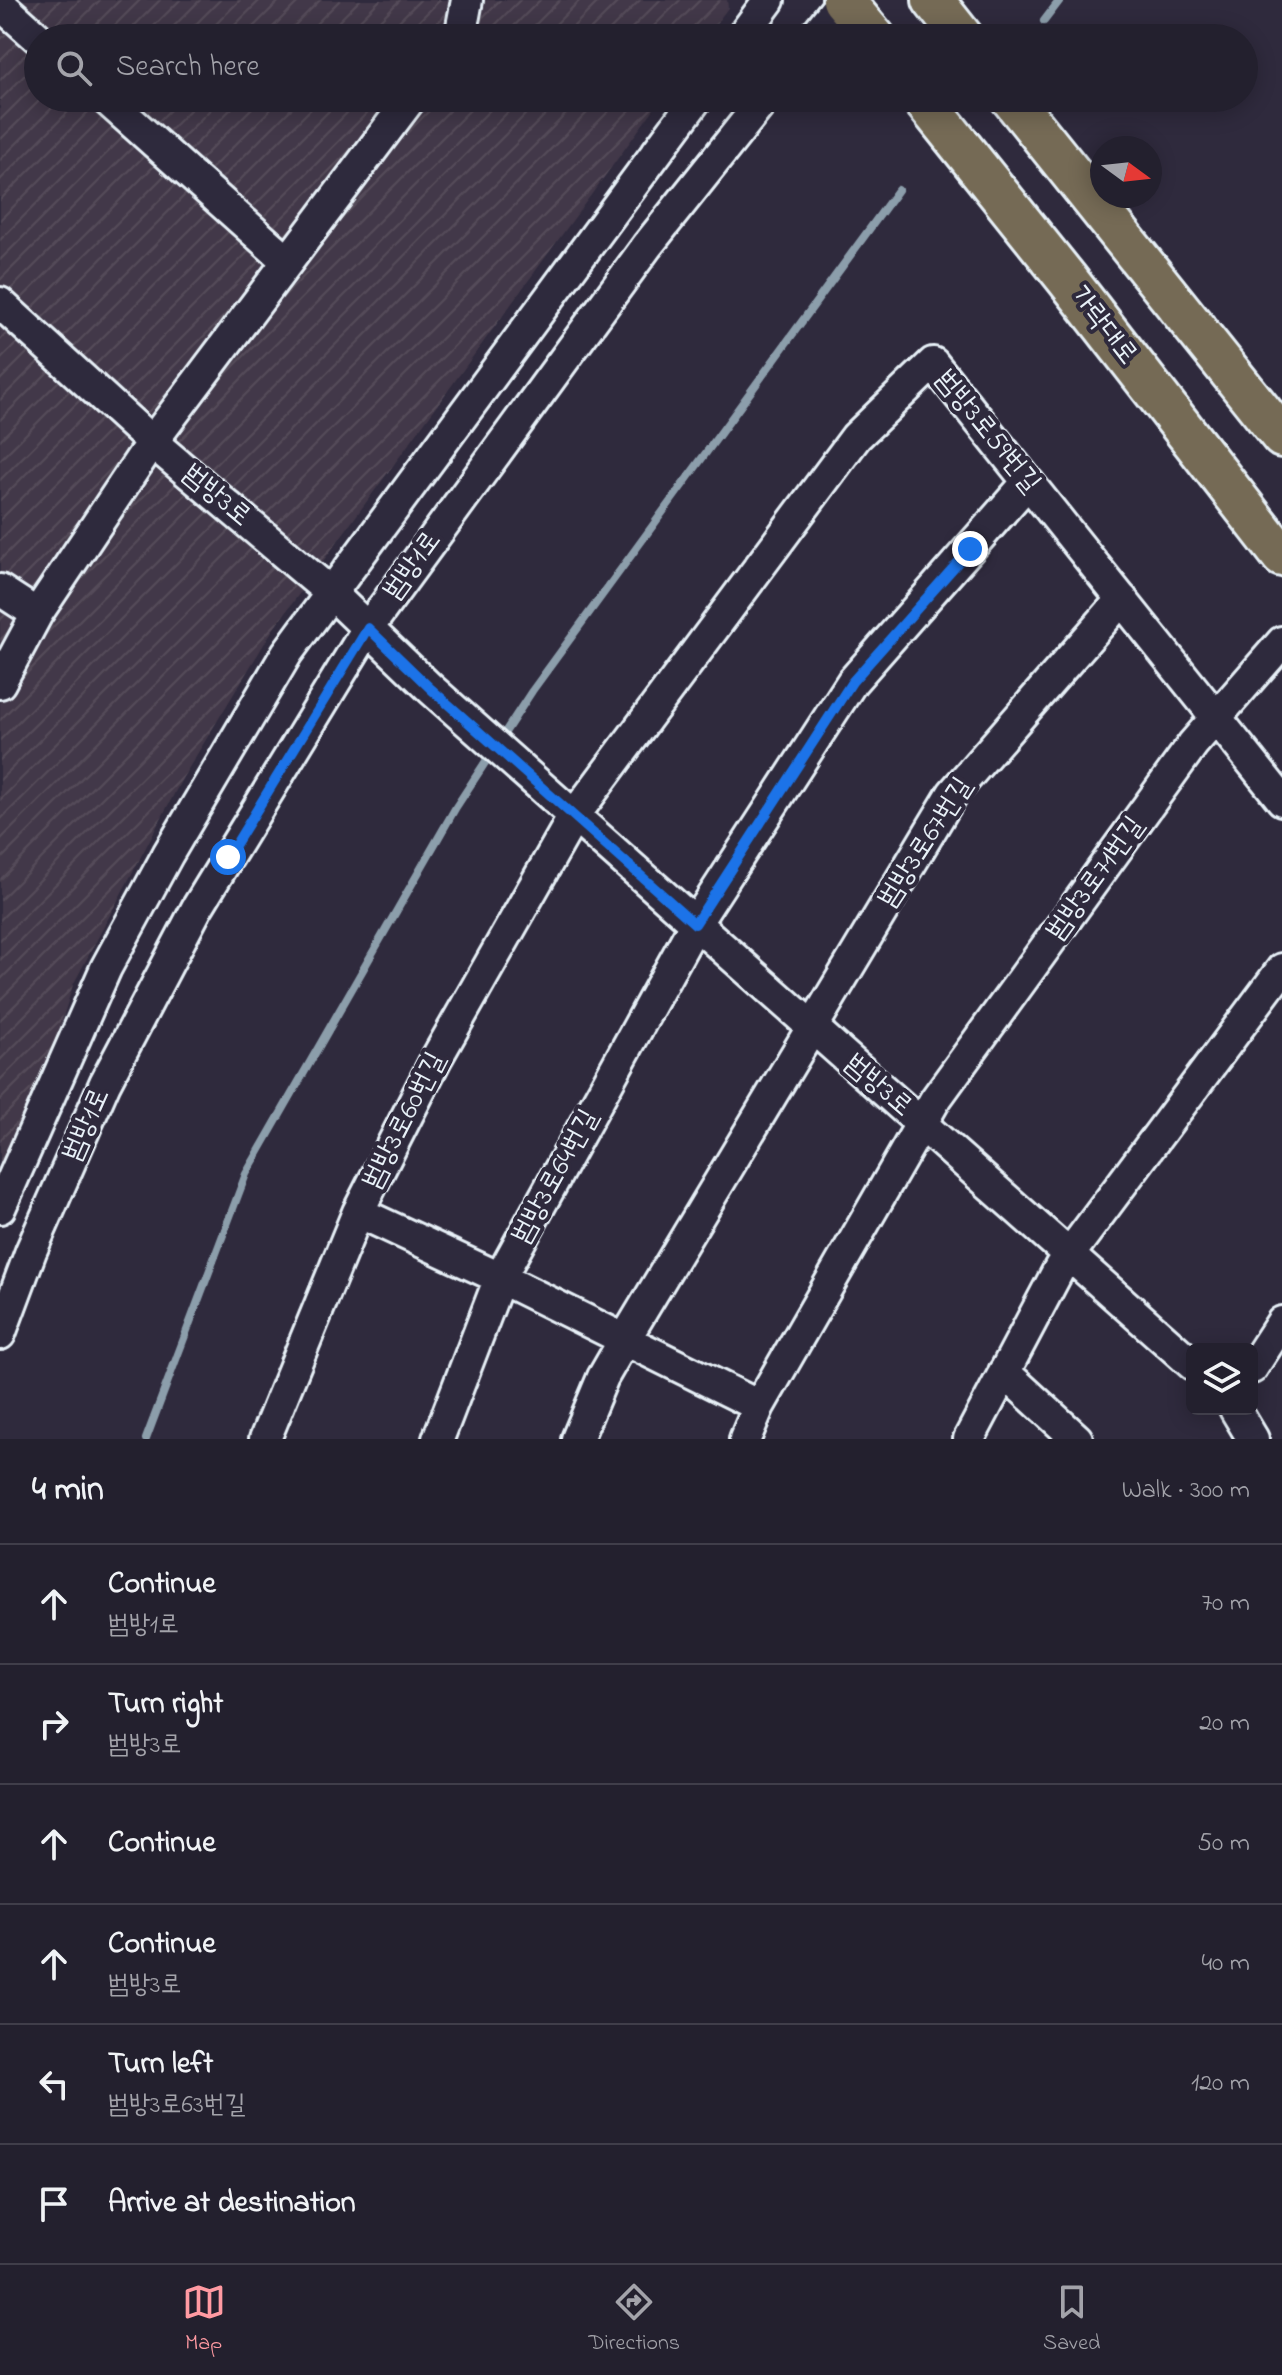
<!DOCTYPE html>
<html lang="en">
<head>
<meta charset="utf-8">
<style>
  body { margin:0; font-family:"Indie Flower","Poor Story",sans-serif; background:#2b2836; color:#f1f3f6 }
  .controls { position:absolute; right:24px; bottom:24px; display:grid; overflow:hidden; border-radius:12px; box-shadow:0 4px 20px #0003 }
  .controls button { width:72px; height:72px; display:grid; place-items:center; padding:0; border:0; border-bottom:2px solid #403e4a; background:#23202e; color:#f1f3f6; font:40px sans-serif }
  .compass { position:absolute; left:1090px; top:136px; width:72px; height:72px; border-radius:50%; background:#23202e; box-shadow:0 4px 20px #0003; rotate:105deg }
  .stop { position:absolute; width:24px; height:24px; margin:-18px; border:6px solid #1a73e8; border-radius:50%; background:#fff }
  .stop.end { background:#1a73e8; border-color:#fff; box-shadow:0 2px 8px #0008 }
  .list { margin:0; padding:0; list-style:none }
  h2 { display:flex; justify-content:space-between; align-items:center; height:104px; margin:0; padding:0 32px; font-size:34px }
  h2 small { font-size:26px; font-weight:400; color:#a3a3aa }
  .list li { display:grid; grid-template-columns:52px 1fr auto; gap:24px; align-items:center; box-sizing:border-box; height:120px; padding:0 32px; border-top:2px solid #403e4a }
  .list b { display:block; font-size:30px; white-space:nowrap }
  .list p { margin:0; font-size:26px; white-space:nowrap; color:#a3a3aa }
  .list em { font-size:26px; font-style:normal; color:#a3a3aa }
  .icon { flex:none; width:44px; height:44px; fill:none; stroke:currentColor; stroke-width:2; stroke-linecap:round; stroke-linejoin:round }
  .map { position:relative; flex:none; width:1282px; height:1439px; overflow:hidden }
  .search { position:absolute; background:#23202e; box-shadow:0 4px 20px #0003; left:24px; right:24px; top:24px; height:88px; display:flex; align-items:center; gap:20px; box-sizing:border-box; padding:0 28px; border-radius:44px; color:#a3a3aa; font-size:30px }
  .sheet { height:824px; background:#23202e }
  nav { display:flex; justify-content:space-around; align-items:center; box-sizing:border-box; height:112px; border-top:2px solid #403e4a; background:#23202e; font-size:22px; color:#a3a3aa }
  nav a { display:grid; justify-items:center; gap:4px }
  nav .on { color:#ff9aa2 }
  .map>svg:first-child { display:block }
</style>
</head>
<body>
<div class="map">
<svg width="1282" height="1439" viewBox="0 0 1282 1439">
  <defs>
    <pattern id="industrial-furrows" width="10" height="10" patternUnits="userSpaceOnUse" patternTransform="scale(2)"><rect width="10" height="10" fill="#423848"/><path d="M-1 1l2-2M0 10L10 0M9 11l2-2" fill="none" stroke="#544c5a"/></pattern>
  </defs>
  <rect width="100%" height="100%" fill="#2f2a3d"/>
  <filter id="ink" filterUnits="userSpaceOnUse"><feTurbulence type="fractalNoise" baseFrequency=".0125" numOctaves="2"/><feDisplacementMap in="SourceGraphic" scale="16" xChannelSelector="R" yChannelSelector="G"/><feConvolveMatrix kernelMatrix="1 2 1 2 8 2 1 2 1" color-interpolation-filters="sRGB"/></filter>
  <g filter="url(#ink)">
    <!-- industrial -->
    <path fill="url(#industrial-furrows)" d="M0,0H727L728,8L705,38H38V98H662L272,631L182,779L73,985L51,1056L0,1172Z"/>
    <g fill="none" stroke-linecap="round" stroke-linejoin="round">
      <!-- stream -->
      <path stroke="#8c9eab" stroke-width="8" d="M1044,21L1060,0
        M500,740L532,691L898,190
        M146,1439L246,1174L456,807L492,752"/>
      <!-- minor casing -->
      <g stroke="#e8f1f8" stroke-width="36">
        <path id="minor" d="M0,4L38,38
          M456,38L461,32L467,0
          M741,38L769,0
          M813,38L843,0
          M105,98L287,261
          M0,303L152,442L331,593L431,689L1192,1364
          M0,590L37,614
          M0,683L37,614L152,442L411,98
          M0,1208L106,968L168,854L287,653L697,98
          M358,1212L500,1278L759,1406
          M0,1334L31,1251L105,1083L197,908L368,628L647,246L765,98
          M1252,1368L1282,1322
          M1004,1372L1077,1439
          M1235,1409L1253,1439
          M265,1439L358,1212L436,1059L574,816L856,437L933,363L1282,800
          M438,1439L500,1278L695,924L852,682L1028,482
          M577,1439L603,1377L625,1339L953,793L1122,599
          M745,1439L759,1406L935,1100L1193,744L1282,642
          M969,1439L1060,1267L1282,969"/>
      </g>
      <!-- major casing -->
      <g stroke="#e8f1f8" stroke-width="46">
        <path id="major" d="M843,0L875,38
          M933,0L963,38
          M922,98L1067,279L1282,556
          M1011,98L1282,437"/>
      </g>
      <!-- minor -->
      <use href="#minor" stroke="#2f2a3d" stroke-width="30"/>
      <!-- major -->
      <use href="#major" stroke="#756a55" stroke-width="40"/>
    </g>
  </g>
  <g fill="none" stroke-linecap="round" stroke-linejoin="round" filter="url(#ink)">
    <!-- route -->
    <path stroke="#1a73e8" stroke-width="10" d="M228,857L368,628L431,689L695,924L852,682L970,549"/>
  </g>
  <g text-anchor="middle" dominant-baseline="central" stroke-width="8" stroke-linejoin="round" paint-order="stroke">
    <!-- street labels -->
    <g font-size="28" fill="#e8f1f8" stroke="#2f2a3d">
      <text transform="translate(1103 326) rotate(52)">가락대로</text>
      <text transform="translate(987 432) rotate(51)">범방3로59번길</text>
      <text transform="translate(216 496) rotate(40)">범방3로</text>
      <text transform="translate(413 566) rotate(-54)">범방1로</text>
      <text transform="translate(926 843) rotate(-57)">범방3로67번길</text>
      <text transform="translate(1096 879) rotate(-54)">범방3로71번길</text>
      <text transform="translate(878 1086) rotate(41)">범방3로</text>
      <text transform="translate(405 1121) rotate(-63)">범방3로60번길</text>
      <text transform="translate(87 1125) rotate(-66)">범방1로</text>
      <text transform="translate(556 1177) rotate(-61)">범방3로64번길</text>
    </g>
  </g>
</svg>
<div class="controls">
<button><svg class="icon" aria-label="layers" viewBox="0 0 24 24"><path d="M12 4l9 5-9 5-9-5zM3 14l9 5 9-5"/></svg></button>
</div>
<svg class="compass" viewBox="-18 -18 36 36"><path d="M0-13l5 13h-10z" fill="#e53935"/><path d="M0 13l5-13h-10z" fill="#a3a3aa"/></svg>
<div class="stop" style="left:228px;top:857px"></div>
<div class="stop end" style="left:970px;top:549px"></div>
<div class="search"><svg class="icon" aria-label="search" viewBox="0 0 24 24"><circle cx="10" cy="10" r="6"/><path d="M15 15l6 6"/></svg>Search here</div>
</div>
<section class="sheet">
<h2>4 min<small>Walk · 300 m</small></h2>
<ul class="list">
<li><svg class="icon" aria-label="ahead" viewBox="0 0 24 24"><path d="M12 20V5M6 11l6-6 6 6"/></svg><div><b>Continue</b><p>범방1로</p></div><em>70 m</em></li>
<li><svg class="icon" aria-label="right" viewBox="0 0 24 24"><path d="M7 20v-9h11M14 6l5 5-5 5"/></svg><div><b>Turn right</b><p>범방3로</p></div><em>20 m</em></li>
<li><svg class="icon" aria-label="ahead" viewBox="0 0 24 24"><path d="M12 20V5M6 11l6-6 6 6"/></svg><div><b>Continue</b></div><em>50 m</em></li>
<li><svg class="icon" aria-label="ahead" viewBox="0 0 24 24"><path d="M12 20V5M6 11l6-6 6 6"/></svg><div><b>Continue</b><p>범방3로</p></div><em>40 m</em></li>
<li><svg class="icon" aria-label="left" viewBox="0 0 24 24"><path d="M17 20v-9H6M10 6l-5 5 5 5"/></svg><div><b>Turn left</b><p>범방3로63번길</p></div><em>120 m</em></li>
<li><svg class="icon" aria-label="arrive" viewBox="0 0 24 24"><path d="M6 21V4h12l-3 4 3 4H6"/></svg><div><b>Arrive at destination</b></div></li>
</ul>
</section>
<nav>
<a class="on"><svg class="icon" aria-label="map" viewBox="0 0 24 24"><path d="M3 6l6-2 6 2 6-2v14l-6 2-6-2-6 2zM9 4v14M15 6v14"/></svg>Map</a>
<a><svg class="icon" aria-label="directions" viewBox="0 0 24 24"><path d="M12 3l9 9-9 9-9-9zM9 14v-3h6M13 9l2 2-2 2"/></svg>Directions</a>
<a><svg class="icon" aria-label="saved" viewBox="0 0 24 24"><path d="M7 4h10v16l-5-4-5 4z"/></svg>Saved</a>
</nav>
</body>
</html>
